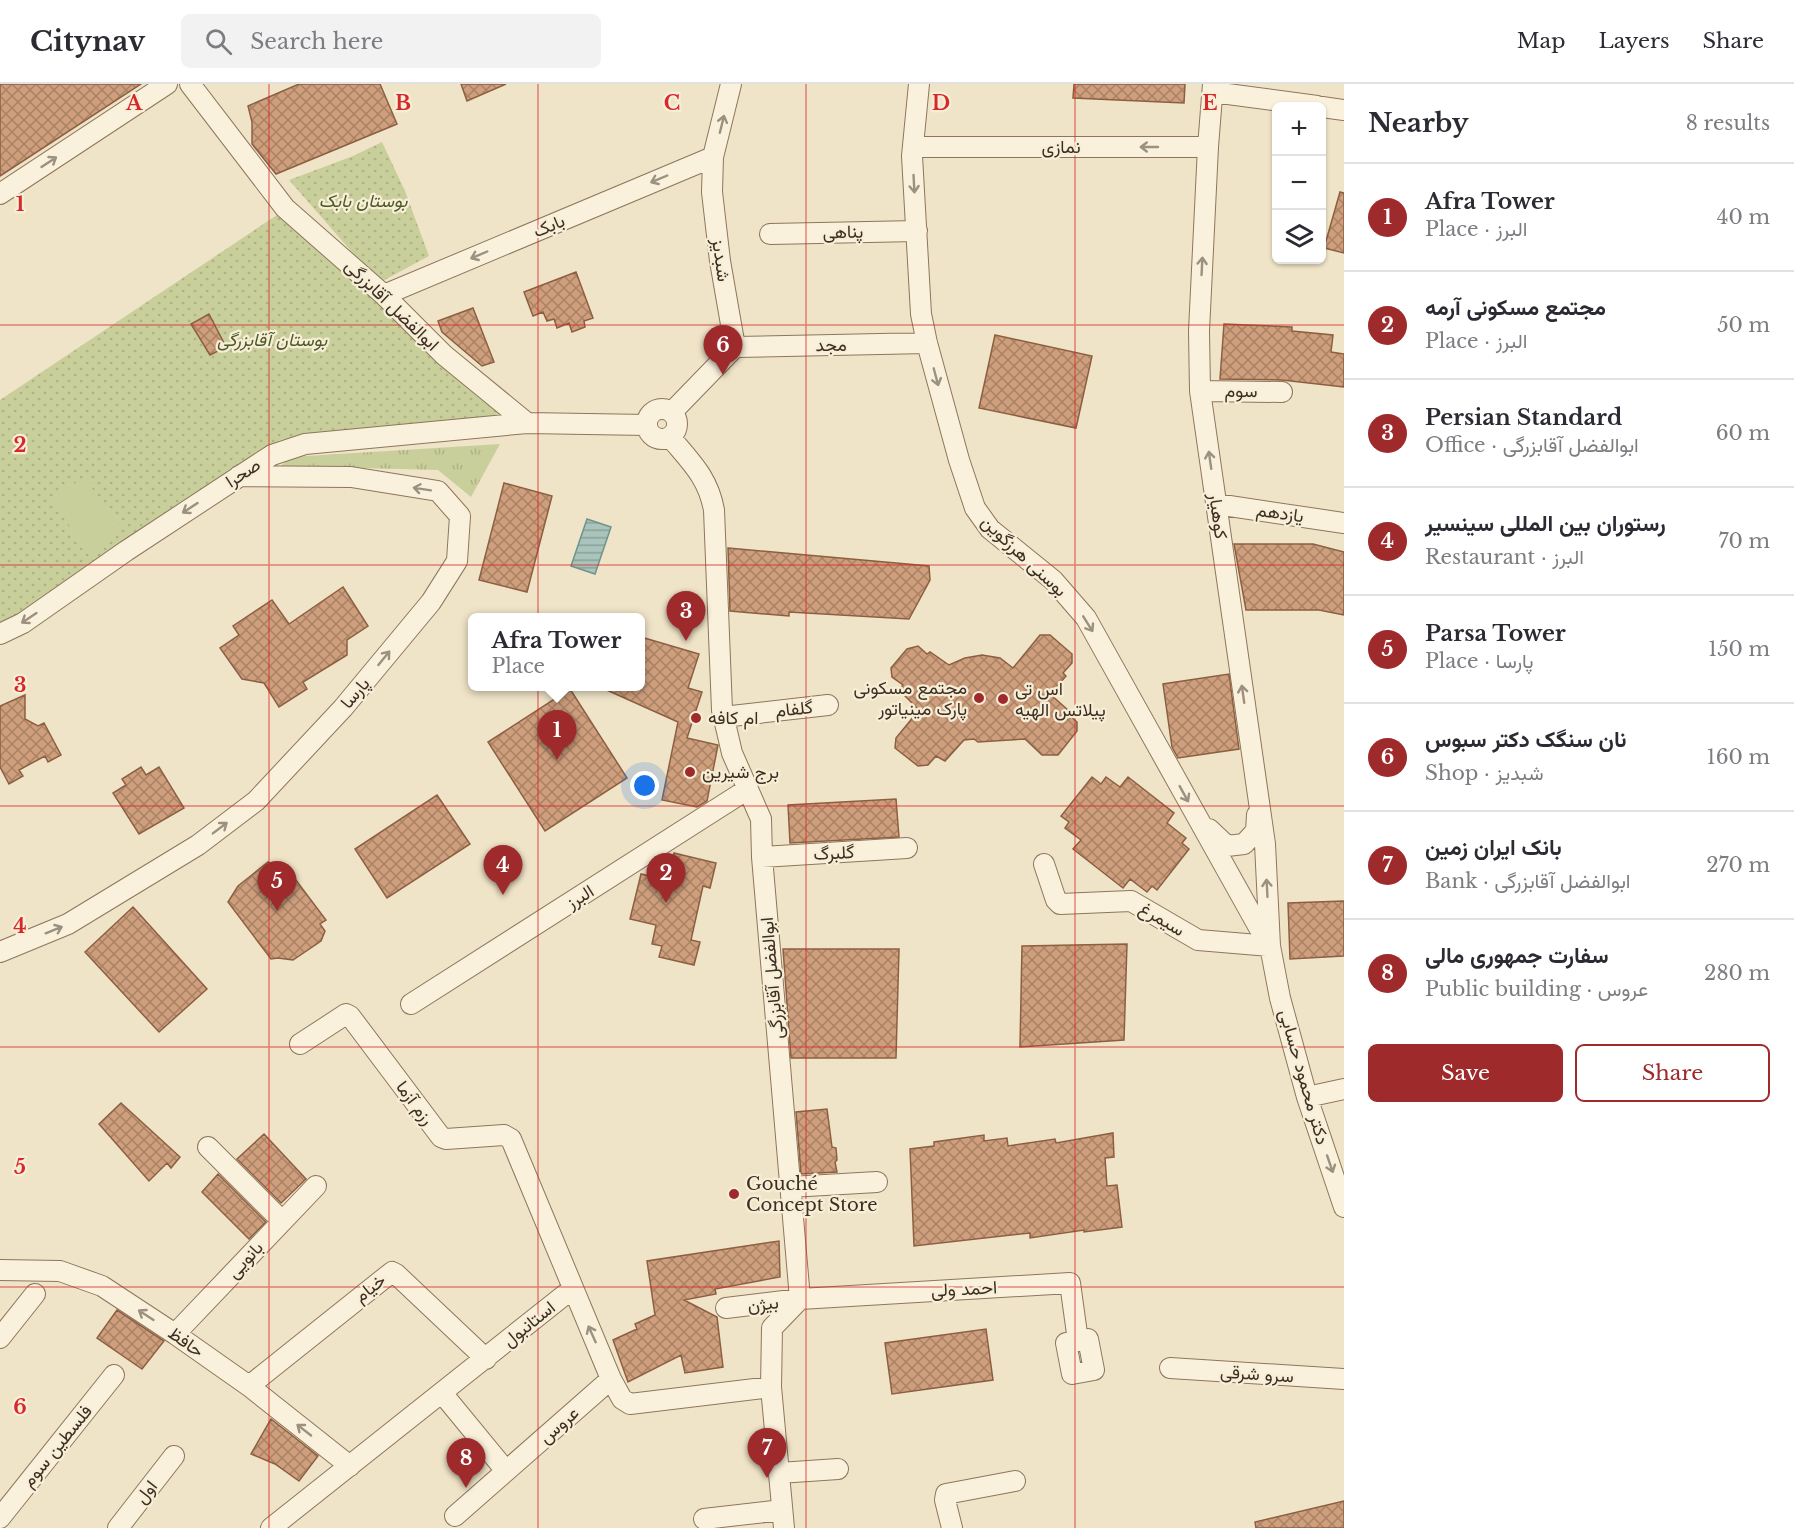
<!DOCTYPE html>
<html lang="en">
<head>
<meta charset="utf-8">
<style>
  body { margin:0; font-family:"Libre Baskerville",Vazirmatn,serif; background:#f2f2f3; color:#2b2b33 }
  .controls { position:absolute; right:18px; top:18px; display:grid; overflow:hidden; border-radius:9px; box-shadow:0 2px 4px #0004 }
  .controls button { width:54px; height:54px; display:grid; place-items:center; padding:0; border:0; border-bottom:2px solid #e1e1e2; background:#fff; color:#2b2b33; font:30px sans-serif }
  .you { position:absolute; left:645px; top:702px; width:21px; height:21px; margin:-15px; border:4px solid #fff; border-radius:50%; background:#1a73e8; box-shadow:0 0 0 9px #1a73e833 }
  .badge { display:grid; place-items:center; width:39px; height:39px; border-radius:50%; background:#9e2a2b; color:#fff; font-size:20px; font-weight:700 }
  .pin { position:absolute; translate:-50% -50px; filter:drop-shadow(0 2px 3px #0008) }
  .pin::after { content:''; position:absolute; top:32px; width:21px; height:18px; background:inherit; clip-path:polygon(0 0,100% 0,50% 100%) }
  .popup { position:absolute; left:468px; top:529px; width:177px; height:78px; box-sizing:border-box; display:grid; place-content:center; border-radius:9px; background:#fff; filter:drop-shadow(0 2px 4px #0005); font-size:20px; white-space:nowrap; color:#7c7c81 }
  .popup b { font-size:22px; color:#2b2b33 }
  .popup::after { content:''; position:absolute; left:50%; top:100%; margin-left:-12px; border:12px solid transparent; border-top-color:#fff }
  .list { margin:0; padding:0; list-style:none }
  h2 { display:flex; justify-content:space-between; align-items:center; height:78px; margin:0; padding:0 24px; font-size:26px }
  h2 small { font-size:20px; font-weight:400; color:#7c7c81 }
  .list li { display:grid; grid-template-columns:39px 1fr auto; gap:18px; align-items:center; box-sizing:border-box; height:108px; padding:0 24px; border-top:2px solid #e1e1e2 }
  .list b { display:block; font-size:22px; white-space:nowrap }
  .list p { margin:0; font-size:20px; white-space:nowrap; color:#7c7c81 }
  .list em { font-size:20px; font-style:normal; color:#7c7c81 }
  .actions { display:flex; gap:12px; padding:18px 24px }
  .actions a { flex:1; padding:14px 0; border:2px solid #9e2a2b; border-radius:9px; text-align:center; font-size:21px; color:#9e2a2b }
  .actions .main { background:#9e2a2b; color:#fff }
  .icon { flex:none; width:33px; height:33px; fill:none; stroke:currentColor; stroke-width:2; stroke-linecap:round; stroke-linejoin:round }
  .map { position:relative; flex:none; width:1344px; height:1444px; overflow:hidden }
  header { display:flex; align-items:center; gap:36px; box-sizing:border-box; height:84px; padding:0 30px; background:#fff; border-bottom:2px solid #e1e1e2 }
  header strong { font-size:28px }
  nav { display:flex; gap:33px; margin-inline-start:auto; font-size:21px }
  .search { width:420px; height:54px; background:#f2f2f3; display:flex; align-items:center; gap:15px; box-sizing:border-box; padding:0 21px; border-radius:9px; color:#7c7c81; font-size:22px }
  main { display:flex }
  aside { flex:1; background:#fff }
  .map>svg:first-child { display:block }
</style>
</head>
<body>
<header>
<strong>Citynav</strong>
<div class="search"><svg class="icon" aria-label="search" viewBox="0 0 24 24"><circle cx="10" cy="10" r="6"/><path d="M15 15l6 6"/></svg>Search here</div>
<nav><a>Map</a><a>Layers</a><a>Share</a></nav>
</header>
<main>
<div class="map">
<svg width="1344" height="1444" viewBox="0 0 1344 1444">
  <defs>
    <pattern id="grass-tufts" width="24" height="20" patternUnits="userSpaceOnUse" patternTransform="scale(1.5)"><rect width="24" height="20" fill="#c9cf9b"/><path d="M3 7l-1-3M5 7V3M7 7l1-3M15 17l-1-3M17 17v-4M19 17l1-3" fill="none" stroke="#aeb285"/></pattern>
    <pattern id="park-dots" width="8" height="8" patternUnits="userSpaceOnUse" patternTransform="scale(1.5)"><rect width="8" height="8" fill="#c9cf9b"/><path d="M2 2h.1M6 6h.1" fill="none" stroke="#aeb285" stroke-width="1.8" stroke-linecap="round"/></pattern>
    <pattern id="water-rules" width="6" height="5" patternUnits="userSpaceOnUse" patternTransform="scale(1.5)"><rect width="6" height="5" fill="#a9c4bc"/><path d="M0 2.5h6" fill="none" stroke="#8ba098"/></pattern>
    <pattern id="building-cross-hatch" width="8" height="8" patternUnits="userSpaceOnUse" patternTransform="scale(1.5)"><rect width="8" height="8" fill="#cf9f7d"/><path d="M0 0l8 8M0 8l8-8" fill="none" stroke="#a98266"/></pattern>
  </defs>
  <rect width="100%" height="100%" fill="#f0e4c8"/>
  <!-- grass -->
  <path fill="url(#grass-tufts)" d="M500,360L471,413L438,386L281,382L290,373Z"/>
  <!-- park -->
  <path fill="url(#park-dots)" d="M382,58L405,107L429,172L379,199L289,96L353,72Z
    M280,129L507,332L280,356L17,531L0,539V316Z"/>
  <!-- pitch -->
  <path fill="#c9cf9b" d="M84,393L122,446L89,469L51,416Z"/>
  <!-- water -->
  <path fill="url(#water-rules)" stroke="#6f938a" stroke-width="1.5" d="M587,435L611,443L595,490L571,482Z"/>
  <!-- building -->
  <path fill="url(#building-cross-hatch)" stroke="#8d5f41" stroke-width="1.5" d="M0,0H141L0,92Z
    M299,0H380L397,40L276,90L252,60V38L248,22Z
    M461,0H506L467,17Z
    M1074,0H1185L1184,19L1073,14Z
    M1340,108L1344,109V169L1324,164Z
    M576,188L593,234L584,237L585,243L572,248L569,239L557,244L554,235L547,237L543,228L533,232L524,208Z
    M473,224L494,278L482,282L442,248L438,237Z
    M209,230L226,263L210,271L191,240Z
    M1224,240L1292,243V247L1333,251L1331,268L1344,270V303L1282,296L1220,295Z
    M995,251L1092,272L1076,344L979,324Z
    M504,399L552,412L527,508L479,496Z
    M1234,460H1313L1344,468V531L1319,526H1246Z
    M728,464L929,482L930,496L909,535L789,528V532L730,527Z
    M343,503L368,542L347,556V571L303,598L307,605L279,623L264,599L242,595L220,564L239,551L233,542L272,516L289,540Z
    M1040,551H1050L1072,570V579L1063,589L1066,592L1050,610L1069,627L1068,630L1077,638V647L1058,671H1042L1025,655L978,658L974,655L964,656L945,677L936,672L928,681L918,682L895,664L896,654L919,626L899,606L903,601L892,593L891,584L907,565L918,562L927,570L930,568L949,581L965,574L982,571L1000,574L1013,584Z
    M641,553L699,570L688,604L702,608L687,654L718,661L707,717L697,723L662,716L678,638L600,603H641Z
    M1229,590L1239,665L1178,674L1172,663L1163,600Z
    M570,605L627,694L545,747L488,658Z
    M25,611V635L38,642L44,639L61,671L48,678L45,672L19,686L23,692L9,700L0,683V622Z
    M141,683L146,691L159,683L184,724L139,750L113,709L126,701L122,695Z
    M1092,693L1101,700L1106,693L1120,703L1128,693L1174,729L1167,739L1186,754L1182,759L1189,765L1157,806L1152,802L1147,808L1130,795L1123,804L1073,765L1081,756L1065,744L1069,738L1061,732Z
    M437,711L470,760L387,814L355,765Z
    M896,715L899,753L790,759L788,721Z
    M674,769L716,779L710,804L703,802L691,856L700,858L694,881L659,873L662,862L652,860L656,841L630,835L641,790L667,796Z
    M268,778L275,782L283,779L326,836L320,840L325,847L321,857L293,876L278,874L271,875L228,818L238,802Z
    M1344,817V872L1290,875L1288,819Z
    M133,823L207,905L159,948L85,868Z
    M1127,860L1124,956L1020,963L1022,862Z
    M783,865H899L896,974H791Z
    M121,1019L180,1073L171,1084L167,1079L149,1097L99,1040Z
    M827,1025L832,1063L836,1064L837,1076L835,1078L837,1088L801,1090L796,1028Z
    M1113,1049L1114,1073L1105,1074L1107,1102L1117,1101L1122,1143L1084,1148V1146L1030,1154V1149L914,1162L910,1065L934,1062V1058L984,1051V1057L1007,1054L1008,1062L1055,1055L1056,1059Z
    M264,1050L306,1095L281,1119L237,1075Z
    M218,1090L266,1138L249,1155L202,1108Z
    M779,1157L780,1193L715,1205L716,1210L684,1216L717,1233L723,1283L685,1289L681,1271L628,1298L613,1256L637,1245L635,1240L655,1231L647,1177Z
    M117,1226L164,1257L142,1285L97,1254Z
    M986,1245L993,1296L892,1310L885,1259Z
    M271,1335L318,1372L299,1397L275,1380L251,1370Z
    M1344,1417V1444H1256L1255,1438Z"/>
  <g fill="none" stroke-linecap="round" stroke-linejoin="round">
    <!-- minor casing -->
    <g stroke="#8d765c" stroke-width="22">
      <path id="minor" d="M190,0L285,124L384,211L444,271L527,339L647,341
        M731,0L713,73L712,108L720,177L735,263
        M919,0L912,72L921,230L927,259L959,376L975,424L990,445L1053,496L1086,534L1267,858
        M1213,0L1208,63L1199,247L1200,307L1265,760L1270,862L1280,914L1307,1013L1344,1123
        M1213,8L1317,22
        M1322,23L1344,26
        M913,63H1208
        M0,110L167,0
        M770,150L917,147
        M384,211L713,73
        M735,263L927,259
        M1200,307L1282,308
        M647 340a15 15 0 1 1 30 0a15 15 0 1 1-30 0Z
        M672,328L735,263
        M670,353C690,377 708,393 714,426L722,626L732,669L761,735L762,773L800,1215L772,1244L771,1303L784,1444
        M1216,420L1344,439
        M0,550L23,539L126,467L272,371L305,360L527,339
        M723,633L828,621
        M1209,745L1227,762L1244,760L1256,747L1257,731
        M762,773L907,764
        M1044,780L1056,816L1060,820L1131,817L1198,856L1270,862
        M0,868L68,840L198,761L256,717L343,624L431,518L457,477L460,432L438,407L351,393L239,392
        M411,920L748,705
        M300,960L346,930L350,932L441,1053L446,1055L504,1051L511,1055L611,1295L622,1315L630,1320L771,1303
        M1307,1013L1344,1005
        M208,1063L282,1137
        M790,1103L877,1098
        M0,1186L60,1187L102,1202L175,1250L249,1302L350,1382
        M726,1224L800,1215L1070,1199L1078,1257
        M175,1250L316,1102
        M0,1254L35,1210
        M1088,1255L1094,1286L1072,1290L1066,1259Z
        M1170,1284L1344,1295
        M249,1302L392,1188L396,1190L486,1275
        M442,1309L506,1387
        M779,1389L838,1385
        M455,1432L611,1295
        M0,1434L114,1291
        M704,1435L782,1426
        M118,1444L174,1372
        M271,1444L572,1205
        M952,1444L945,1416L946,1410L1015,1397"/>
    </g>
    <!-- minor -->
    <use href="#minor" stroke="#faf1dc" stroke-width="20"/>
  </g>
  <!-- one-way arrows -->
  <defs><path id="oneway-shaft" d="M-6 0H5M1.5-3L5.5 0L1.5 3" fill="none" stroke-width="1.6" stroke-linecap="round" stroke-linejoin="round" transform="scale(1.5)"/></defs>
  <g stroke="#9c907e">
    <use href="#oneway-shaft" transform="translate(722 40) rotate(-76)"/>
    <use href="#oneway-shaft" transform="translate(1149 63) rotate(180)"/>
    <use href="#oneway-shaft" transform="translate(49 78) rotate(-33)"/>
    <use href="#oneway-shaft" transform="translate(659 95) rotate(157)"/>
    <use href="#oneway-shaft" transform="translate(914 100) rotate(87)"/>
    <use href="#oneway-shaft" transform="translate(479 171) rotate(157)"/>
    <use href="#oneway-shaft" transform="translate(1202 182) rotate(-87)"/>
    <use href="#oneway-shaft" transform="translate(936 293) rotate(75)"/>
    <use href="#oneway-shaft" transform="translate(1210 376) rotate(-98)"/>
    <use href="#oneway-shaft" transform="translate(422 405) rotate(-171)"/>
    <use href="#oneway-shaft" transform="translate(190 424) rotate(147)"/>
    <use href="#oneway-shaft" transform="translate(29 534) rotate(146)"/>
    <use href="#oneway-shaft" transform="translate(1088 540) rotate(58)"/>
    <use href="#oneway-shaft" transform="translate(384 574) rotate(-51)"/>
    <use href="#oneway-shaft" transform="translate(1243 610) rotate(-98)"/>
    <use href="#oneway-shaft" transform="translate(1184 710) rotate(61)"/>
    <use href="#oneway-shaft" transform="translate(220 744) rotate(-37)"/>
    <use href="#oneway-shaft" transform="translate(1267 804) rotate(-93)"/>
    <use href="#oneway-shaft" transform="translate(54 846) rotate(-22)"/>
    <use href="#oneway-shaft" transform="translate(1330 1080) rotate(71)"/>
    <use href="#oneway-shaft" transform="translate(146 1231) rotate(-147)"/>
    <use href="#oneway-shaft" transform="translate(592 1250) rotate(-114)"/>
    <use href="#oneway-shaft" transform="translate(304 1346) rotate(-142)"/>
  </g>
  <!-- grid -->
  <path fill="none" stroke="#d62828" stroke-width="1.5" stroke-opacity="0.55" d="M269,0V1444M538,0V1444M806,0V1444M1075,0V1444M0,241H1344M0,481H1344M0,722H1344M0,963H1344M0,1203H1344"/>
  <!-- markers -->
  <g fill="#9e2a2b" stroke="#f7eed8" stroke-width="2">
    <circle cx="979" cy="614" r="6"/>
    <circle cx="1003" cy="615" r="6"/>
    <circle cx="696" cy="634" r="6"/>
    <circle cx="690" cy="688" r="6"/>
    <circle cx="734" cy="1110" r="6"/>
  </g>
  <g text-anchor="middle" dominant-baseline="central" stroke-width="4.5" stroke-linejoin="round" paint-order="stroke">
    <!-- street labels -->
    <g font-size="18" fill="#3d2e20" stroke="#f7eed8">
      <text x="1061" y="63">نمازی</text>
      <text transform="translate(549 142) rotate(-23)">بابک</text>
      <text transform="translate(843 148) rotate(-1)">پناهی</text>
      <text transform="translate(721 176) rotate(82)">شبدیز</text>
      <text transform="translate(392 221) rotate(44)">ابوالفضل آقابزرگی</text>
      <text transform="translate(831 261) rotate(-1)">مجد</text>
      <text transform="translate(1241 307) rotate(1)">سوم</text>
      <text transform="translate(243 389) rotate(-33)">صحرا</text>
      <text transform="translate(1280 429) rotate(8)">یازدهم</text>
      <text transform="translate(1218 432) rotate(82)">کوهیار</text>
      <text transform="translate(1024 472) rotate(43)">بوسنی هرزگوین</text>
      <text transform="translate(355 609) rotate(-50)">پارسا</text>
      <text transform="translate(794 625) rotate(-6)">گلفام</text>
      <text transform="translate(834 769) rotate(-3)">گلبرگ</text>
      <text transform="translate(580 813) rotate(-32)">البرز</text>
      <text transform="translate(1162 835) rotate(31)">سیمرغ</text>
      <text transform="translate(772 894) rotate(-95)">ابوالفضل آقابزرگی</text>
      <text transform="translate(1304 993) rotate(74)">دکتر محمود حسابی</text>
      <text transform="translate(415 1019) rotate(53)">رزم آزما</text>
      <text transform="translate(245 1176) rotate(-47)">بانویی</text>
      <text transform="translate(370 1204) rotate(-38)">خیام</text>
      <text transform="translate(964 1205) rotate(-3)">احمد ولی</text>
      <text transform="translate(763 1220) rotate(-7)">بیژن</text>
      <text transform="translate(529 1240) rotate(-39)">استانبول</text>
      <text transform="translate(186 1258) rotate(35)">حافظ</text>
      <text transform="translate(1257 1290) rotate(4)">سرو شرقی</text>
      <text transform="translate(559 1341) rotate(-41)">عروس</text>
      <text transform="translate(57 1362) rotate(-51)">فلسطین سوم</text>
      <text transform="translate(146 1408) rotate(-52)">اول</text>
    </g>
    <!-- park labels -->
    <g font-size="18" font-style="italic" fill="#4d5a26" stroke="#f7eed8">
      <text x="363" y="117">بوستان بابک</text>
      <text x="272" y="256">بوستان آقابزرگی</text>
    </g>
    <!-- poi labels -->
    <g font-size="18" fill="#3d2e20" stroke="#f7eed8" text-anchor="start">
      <text x="967" y="604" text-anchor="end">مجتمع مسکونی<tspan x="967" dy="21">پارک مینیاتور</tspan></text>
      <text x="1015" y="605">اس تی<tspan x="1015" dy="21">پیلاتس الهیه</tspan></text>
      <text x="708" y="634">ام کافه</text>
      <text x="702" y="688">برج شیرین</text>
      <text x="746" y="1100">Gouché<tspan x="746" dy="21">Concept Store</tspan></text>
    </g>
  </g>
  <g font-size="20" text-anchor="middle" font-weight="bold" fill="#d62828" stroke="#f7eed8" stroke-width="4.5" stroke-linejoin="round" paint-order="stroke">
    <text x="134" y="26">A</text>
    <text x="403" y="26">B</text>
    <text x="672" y="26">C</text>
    <text x="941" y="26">D</text>
    <text x="1210" y="26">E</text>
    <text x="20" y="127">1</text>
    <text x="20" y="368">2</text>
    <text x="20" y="608">3</text>
    <text x="20" y="849">4</text>
    <text x="20" y="1090">5</text>
    <text x="20" y="1330">6</text>
  </g>
</svg>
<div class="controls">
<button>+</button>
<button>−</button>
<button><svg class="icon" aria-label="layers" viewBox="0 0 24 24"><path d="M12 4l9 5-9 5-9-5zM3 14l9 5 9-5"/></svg></button>
</div>
<div class="you"></div>
<div class="pin badge" style="left:557px;top:676px">1</div>
<div class="popup"><b>Afra Tower</b>Place</div>
<div class="pin badge" style="left:666px;top:819px">2</div>
<div class="pin badge" style="left:686px;top:557px">3</div>
<div class="pin badge" style="left:503px;top:811px">4</div>
<div class="pin badge" style="left:277px;top:827px">5</div>
<div class="pin badge" style="left:723px;top:291px">6</div>
<div class="pin badge" style="left:767px;top:1394px">7</div>
<div class="pin badge" style="left:466px;top:1404px">8</div>
</div>
<aside>
<h2>Nearby<small>8 results</small></h2>
<ul class="list">
<li><span class="badge">1</span><div><b>Afra Tower</b><p>Place · البرز</p></div><em>40 m</em></li>
<li><span class="badge">2</span><div><b>مجتمع مسکونی آرمه</b><p>Place · البرز</p></div><em>50 m</em></li>
<li><span class="badge">3</span><div><b>Persian Standard</b><p>Office · ابوالفضل آقابزرگی</p></div><em>60 m</em></li>
<li><span class="badge">4</span><div><b>رستوران بین المللی سینسیر</b><p>Restaurant · البرز</p></div><em>70 m</em></li>
<li><span class="badge">5</span><div><b>Parsa Tower</b><p>Place · پارسا</p></div><em>150 m</em></li>
<li><span class="badge">6</span><div><b>نان سنگک دکتر سبوس</b><p>Shop · شبدیز</p></div><em>160 m</em></li>
<li><span class="badge">7</span><div><b>بانک ایران زمین</b><p>Bank · ابوالفضل آقابزرگی</p></div><em>270 m</em></li>
<li><span class="badge">8</span><div><b>سفارت جمهوری مالی</b><p>Public building · عروس</p></div><em>280 m</em></li>
</ul>
<div class="actions"><a class="main">Save</a><a>Share</a></div>
</aside>
</main>
</body>
</html>
